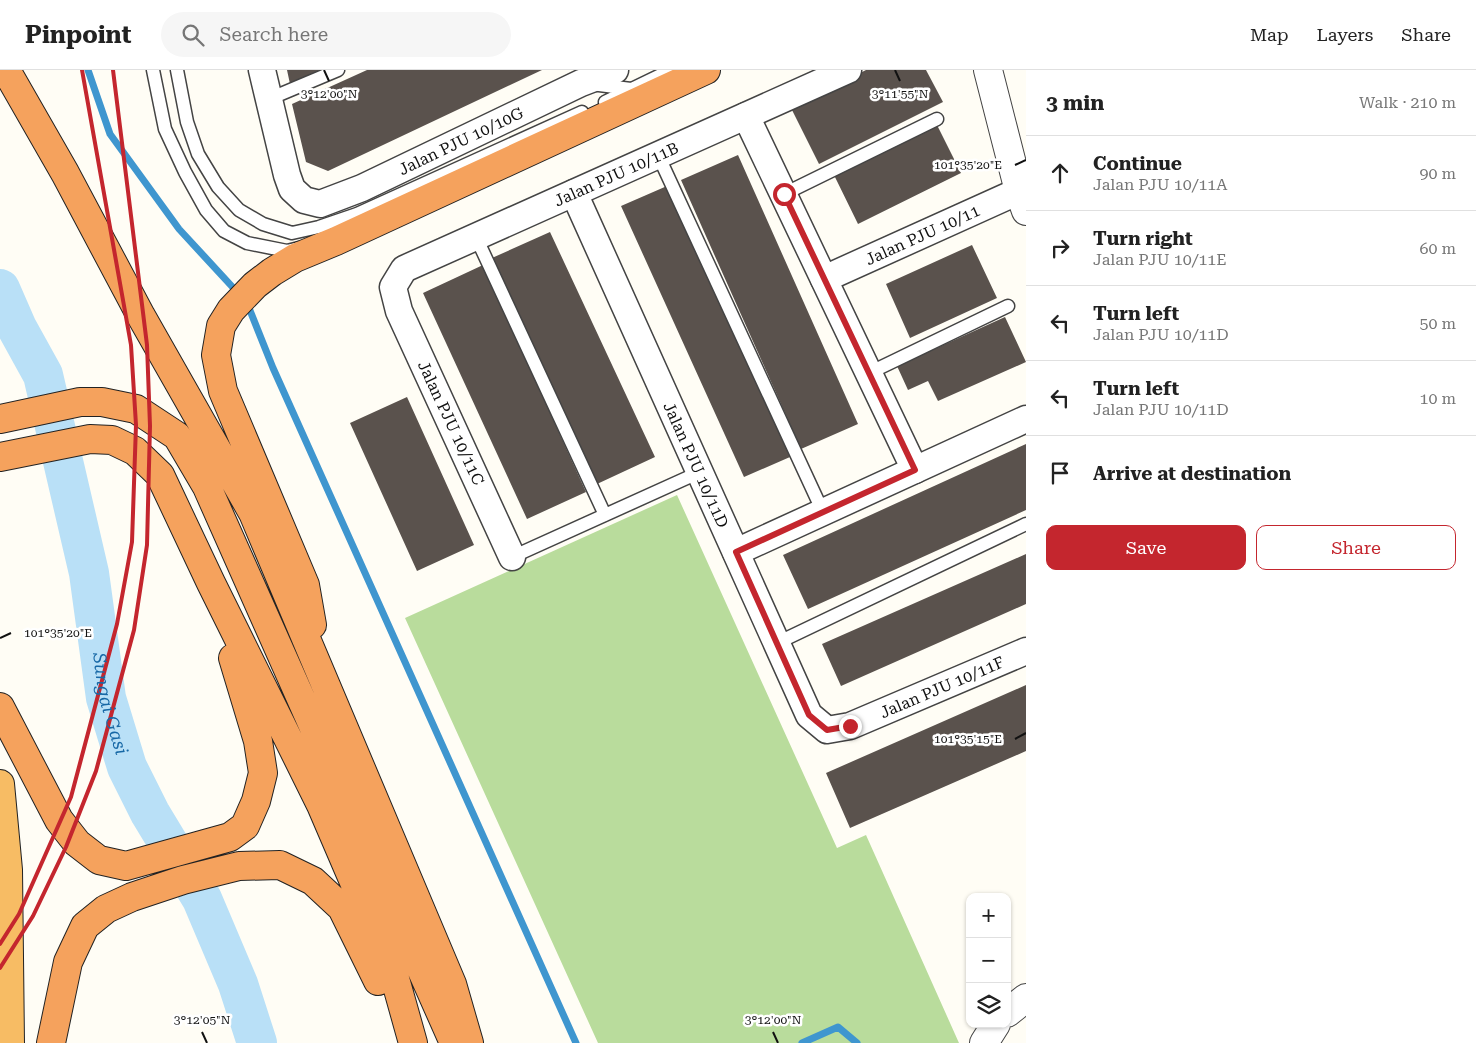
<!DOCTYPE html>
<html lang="en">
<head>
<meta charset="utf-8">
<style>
  body { margin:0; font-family:"Roboto Serif",serif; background:#f6f6f6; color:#222 }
  .controls { position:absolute; right:15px; bottom:15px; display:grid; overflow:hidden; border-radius:10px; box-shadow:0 1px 4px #0004 }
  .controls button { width:45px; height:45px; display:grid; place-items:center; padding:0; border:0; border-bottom:1px solid #e0e0e0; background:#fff; color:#222; font:25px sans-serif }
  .stop { position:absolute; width:15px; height:15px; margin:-11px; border:4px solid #c4262e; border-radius:50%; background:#fff }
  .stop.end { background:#c4262e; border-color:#fff; box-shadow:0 1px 5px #0008 }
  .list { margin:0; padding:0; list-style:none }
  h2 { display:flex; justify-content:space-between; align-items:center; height:65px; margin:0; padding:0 20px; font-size:21px }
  h2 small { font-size:16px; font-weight:400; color:#767676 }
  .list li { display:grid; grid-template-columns:32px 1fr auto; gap:15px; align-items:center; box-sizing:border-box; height:75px; padding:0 20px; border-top:1px solid #e0e0e0 }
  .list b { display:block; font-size:19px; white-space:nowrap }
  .list p { margin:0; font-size:16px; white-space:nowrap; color:#767676 }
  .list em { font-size:16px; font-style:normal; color:#767676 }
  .actions { display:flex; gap:10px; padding:15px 20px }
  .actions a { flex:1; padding:11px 0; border:1px solid #c4262e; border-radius:10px; text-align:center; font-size:18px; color:#c4262e }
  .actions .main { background:#c4262e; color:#fff }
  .icon { flex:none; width:28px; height:28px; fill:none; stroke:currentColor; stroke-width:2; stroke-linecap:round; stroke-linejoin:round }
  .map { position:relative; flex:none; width:1026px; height:973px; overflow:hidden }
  header { display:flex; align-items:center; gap:30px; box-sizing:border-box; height:70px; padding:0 25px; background:#fff; border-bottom:1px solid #e0e0e0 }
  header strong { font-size:24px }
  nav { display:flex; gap:28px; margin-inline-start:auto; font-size:18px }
  .search { width:350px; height:45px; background:#f6f6f6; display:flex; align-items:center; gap:12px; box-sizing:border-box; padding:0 18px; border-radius:28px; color:#767676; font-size:19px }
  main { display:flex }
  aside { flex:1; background:#fff }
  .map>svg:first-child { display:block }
</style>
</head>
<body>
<header>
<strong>Pinpoint</strong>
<div class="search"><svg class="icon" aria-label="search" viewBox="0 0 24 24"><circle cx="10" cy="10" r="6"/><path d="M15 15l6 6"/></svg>Search here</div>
<nav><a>Map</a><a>Layers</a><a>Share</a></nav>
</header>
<main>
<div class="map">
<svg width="1026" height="973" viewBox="0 0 1026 973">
  <rect width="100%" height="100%" fill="#fffdf5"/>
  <!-- forest -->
  <path fill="#b9dc9c" d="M677,425L837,778L866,765L959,973H598L405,548Z"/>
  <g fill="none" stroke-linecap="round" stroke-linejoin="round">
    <!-- stream -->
    <path stroke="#3f96cf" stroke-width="7" d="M88,0L110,64L179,159L238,223
      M247,233L273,298L576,973
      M802,973L838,957L857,973"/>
    <!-- river -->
    <path stroke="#b9e0f7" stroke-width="40" id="s1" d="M0,219L17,258L43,305L89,503L106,628L127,697L150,743L202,829L238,914L257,973"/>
  </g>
  <!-- building -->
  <path fill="#5a524d" d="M287,0H320L290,14Z
    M367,0H542L328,101L306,92L292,34Z
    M866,0H926L943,32L819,94L791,38Z
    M936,53L961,103L858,154L833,103Z
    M738,85L858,354L801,379L681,110Z
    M667,116L790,387L744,407L621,136Z
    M550,162L655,387L597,414L492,188Z
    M972,175L997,228L910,268L886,214Z
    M483,195L586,422L527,449L423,223Z
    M1005,247L1026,292L938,331L928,311L908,320L897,296Z
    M407,327L474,475L417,501L350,353Z
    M1026,374V440L808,539L783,485Z
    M1026,484V534L841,616L822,574Z
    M1026,615V681L850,758L826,703Z"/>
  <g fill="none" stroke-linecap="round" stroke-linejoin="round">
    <!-- service casing -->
    <g stroke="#444" stroke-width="15">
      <path id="service" d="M153,0L165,59L185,102L206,140L224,161L247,173L287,181L299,178
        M177,0L187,52L198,84L218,117L239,140L263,154L292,163L319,157L357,144L582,42
        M591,14L631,19
        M269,29L338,0
        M605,32L671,0
        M658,85L823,442
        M784,124L937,49
        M476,167L605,445
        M869,303L1008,236
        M512,487L700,402
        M777,573L1026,454"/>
    </g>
    <!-- minor casing -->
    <g stroke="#444" stroke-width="29">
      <g id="minor">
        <path id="s2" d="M262,0L287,105L292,119L304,130L320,134L362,118L581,13L615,0"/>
        <path d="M746,46L915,400"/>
        <path id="s3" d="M574,123L809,645L827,660L850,656L1026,581"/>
        <path id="s4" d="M824,209L1019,121"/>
        <path d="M736,482L1026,349"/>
        <path id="s5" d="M512,487L399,241L393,217L404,199L848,0"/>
      </g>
    </g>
    <!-- tertiary casing -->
    <g stroke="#444" stroke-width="30">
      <path id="tertiary" d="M988,0L1019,121L1026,141
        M1007,943L1026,928
        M984,973L996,954"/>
    </g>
    <!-- trunk casing -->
    <g stroke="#222" stroke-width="30">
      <path id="trunk" d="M0,714L8,800L10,973"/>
    </g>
    <!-- motorway casing -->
    <g stroke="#222" stroke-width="30">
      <path id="motorway" d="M6,0L65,103L141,246L253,443L452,914L469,973
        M0,349L80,332H102L136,339L177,366L207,417L454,973
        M0,387L90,369L112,370L135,381L160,405L211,513L321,735L394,905L413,973
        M312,555L305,515L223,321L216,285L221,256L231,240L255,215L272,202L295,188L336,171L706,0
        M0,637L59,750L77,773L99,790L126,796L230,767L245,756L256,731L263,703L258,671L233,588
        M51,973L68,892L85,856L106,839L132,827L183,810L239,796L280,795L313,811L342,838L378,911"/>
    </g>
    <!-- service -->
    <use href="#service" stroke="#fff" stroke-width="12"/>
    <!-- minor -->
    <use href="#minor" stroke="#fff" stroke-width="26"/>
    <!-- tertiary -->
    <use href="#tertiary" stroke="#fff" stroke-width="28"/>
    <!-- trunk -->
    <use href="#trunk" stroke="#f7bc64" stroke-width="28"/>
    <!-- motorway -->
    <use href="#motorway" stroke="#f5a25d" stroke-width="28"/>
    <!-- rail -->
    <path stroke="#c4262e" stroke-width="4" d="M0,874L19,844L71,727L117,554L132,472L136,355L131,275L82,0
      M0,898L33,846L66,777L96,701L134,560L147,475L150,356L147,275L113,0"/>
  </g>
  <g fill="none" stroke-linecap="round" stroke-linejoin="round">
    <!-- route -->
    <path stroke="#c4262e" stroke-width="6" d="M784,124L915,400L736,482L809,645L827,660L850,656"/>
  </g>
  <!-- ticks -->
  <path fill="none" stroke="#111" stroke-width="2" d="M324,0L329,11M895,0L900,11M1015,95L1026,90M0,568L11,563M1015,669L1026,663M202,962L207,973M773,962L778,973"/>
  <g text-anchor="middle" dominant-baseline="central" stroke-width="5" stroke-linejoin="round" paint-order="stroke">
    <!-- street labels -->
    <g font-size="16" fill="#111" stroke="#fff">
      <text stroke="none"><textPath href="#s2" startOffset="310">Jalan PJU 10/10G</textPath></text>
      <text stroke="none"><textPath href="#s5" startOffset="549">Jalan PJU 10/11B</textPath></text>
      <text stroke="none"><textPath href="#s4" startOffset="108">Jalan PJU 10/11</textPath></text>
      <text transform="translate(451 353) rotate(65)">Jalan PJU 10/11C</text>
      <text stroke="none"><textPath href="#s3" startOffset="298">Jalan PJU 10/11D</textPath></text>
      <text stroke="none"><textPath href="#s3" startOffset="719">Jalan PJU 10/11F</textPath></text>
    </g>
    <!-- water labels -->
    <g font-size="18" font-style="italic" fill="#1768a6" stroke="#fff">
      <text stroke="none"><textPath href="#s1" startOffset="432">Sungai Gasi</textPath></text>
    </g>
  </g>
  <g font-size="12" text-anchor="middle" fill="#111" stroke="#fff" stroke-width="5" stroke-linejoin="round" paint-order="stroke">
    <text x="329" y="28">3°12'00"N</text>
    <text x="900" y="28">3°11'55"N</text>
    <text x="968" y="99">101°35'20"E</text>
    <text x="58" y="567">101°35'20"E</text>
    <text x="968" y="673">101°35'15"E</text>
    <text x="202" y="954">3°12'05"N</text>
    <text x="773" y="954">3°12'00"N</text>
  </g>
</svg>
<div class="controls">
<button>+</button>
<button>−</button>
<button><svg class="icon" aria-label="layers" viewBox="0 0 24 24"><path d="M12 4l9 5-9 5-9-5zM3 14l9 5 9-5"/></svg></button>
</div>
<div class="stop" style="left:784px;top:124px"></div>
<div class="stop end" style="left:850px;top:656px"></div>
</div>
<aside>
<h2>3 min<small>Walk · 210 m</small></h2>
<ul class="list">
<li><svg class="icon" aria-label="ahead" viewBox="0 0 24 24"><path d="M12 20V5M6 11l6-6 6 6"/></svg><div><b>Continue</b><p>Jalan PJU 10/11A</p></div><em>90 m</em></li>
<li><svg class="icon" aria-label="right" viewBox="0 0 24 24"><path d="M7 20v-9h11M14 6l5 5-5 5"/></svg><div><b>Turn right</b><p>Jalan PJU 10/11E</p></div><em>60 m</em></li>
<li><svg class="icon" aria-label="left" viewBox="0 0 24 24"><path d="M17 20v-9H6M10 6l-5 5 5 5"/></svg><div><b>Turn left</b><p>Jalan PJU 10/11D</p></div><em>50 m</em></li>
<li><svg class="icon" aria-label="left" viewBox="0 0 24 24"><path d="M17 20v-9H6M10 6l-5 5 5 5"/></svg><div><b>Turn left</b><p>Jalan PJU 10/11D</p></div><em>10 m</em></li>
<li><svg class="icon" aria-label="arrive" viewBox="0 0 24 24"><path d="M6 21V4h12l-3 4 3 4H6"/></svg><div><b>Arrive at destination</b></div></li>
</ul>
<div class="actions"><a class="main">Save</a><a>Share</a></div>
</aside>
</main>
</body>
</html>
